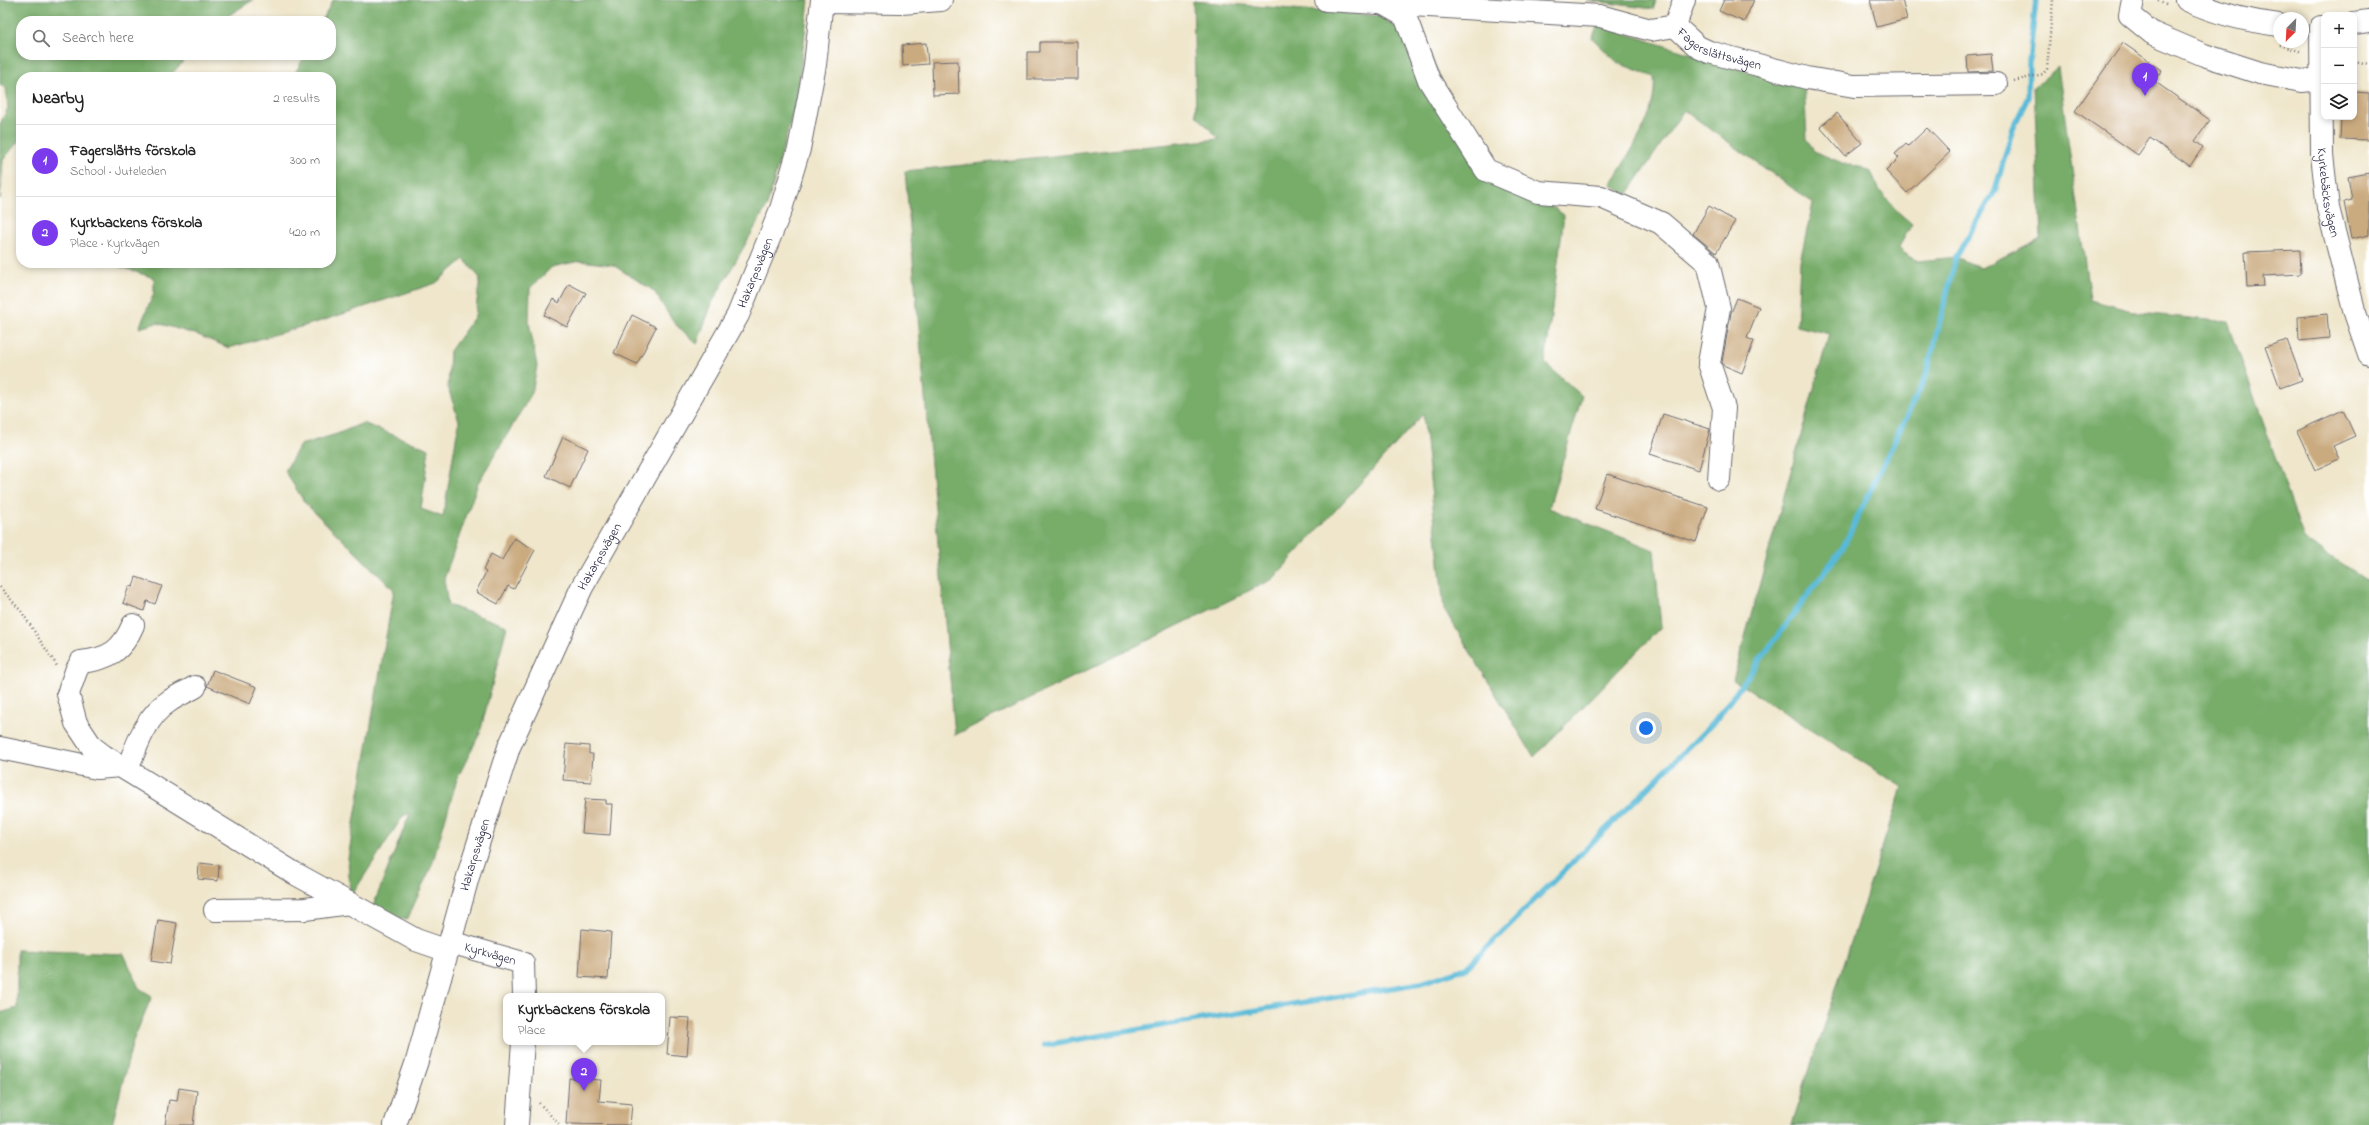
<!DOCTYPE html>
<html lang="en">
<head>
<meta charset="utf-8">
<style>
  body { margin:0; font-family:"Indie Flower",sans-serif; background:#f6f6f6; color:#222 }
  .controls { position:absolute; right:12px; top:12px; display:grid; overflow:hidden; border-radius:8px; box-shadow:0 2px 6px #0003 }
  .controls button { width:36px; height:36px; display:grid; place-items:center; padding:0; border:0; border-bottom:1px solid #e0e0e0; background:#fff; color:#222; font:20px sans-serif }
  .compass { position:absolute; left:2273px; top:12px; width:36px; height:36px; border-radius:50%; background:#fff; box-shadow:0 2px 6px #0003; rotate:204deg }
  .you { position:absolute; left:1646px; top:728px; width:14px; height:14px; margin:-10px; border:3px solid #fff; border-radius:50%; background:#1a73e8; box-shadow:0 0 0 6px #1a73e833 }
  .badge { display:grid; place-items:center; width:26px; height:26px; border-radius:50%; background:#7c3aed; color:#fff; font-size:13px; font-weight:700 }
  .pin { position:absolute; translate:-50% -33px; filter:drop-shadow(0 1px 2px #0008) }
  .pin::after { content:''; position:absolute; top:21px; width:14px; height:12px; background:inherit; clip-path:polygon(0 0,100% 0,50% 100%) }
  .popup { position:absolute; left:503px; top:993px; width:162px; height:52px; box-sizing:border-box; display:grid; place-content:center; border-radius:8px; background:#fff; filter:drop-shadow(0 1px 3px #0005); font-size:13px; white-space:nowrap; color:#767676 }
  .popup b { font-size:15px; color:#222 }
  .popup::after { content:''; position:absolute; left:50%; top:100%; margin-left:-8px; border:8px solid transparent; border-top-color:#fff }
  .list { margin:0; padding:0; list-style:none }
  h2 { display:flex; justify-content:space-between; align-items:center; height:52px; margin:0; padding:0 16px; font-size:17px }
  h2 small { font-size:13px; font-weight:400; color:#767676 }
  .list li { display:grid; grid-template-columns:26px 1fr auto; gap:12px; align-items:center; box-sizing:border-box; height:72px; padding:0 16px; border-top:1px solid #e0e0e0 }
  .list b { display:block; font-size:15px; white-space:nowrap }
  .list p { margin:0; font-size:13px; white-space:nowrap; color:#767676 }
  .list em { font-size:13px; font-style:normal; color:#767676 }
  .icon { flex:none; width:22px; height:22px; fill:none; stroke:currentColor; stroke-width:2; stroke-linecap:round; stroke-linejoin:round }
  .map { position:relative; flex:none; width:2369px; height:1125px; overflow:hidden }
  .search { position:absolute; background:#fff; box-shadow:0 2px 6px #0003; left:16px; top:16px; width:320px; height:44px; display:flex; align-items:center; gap:10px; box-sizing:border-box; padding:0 14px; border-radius:16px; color:#767676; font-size:15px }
  .panel { position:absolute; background:#fff; box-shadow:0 2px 6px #0003; left:16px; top:72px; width:320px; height:196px; border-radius:16px }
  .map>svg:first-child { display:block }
</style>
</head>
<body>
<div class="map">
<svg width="2369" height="1125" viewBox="0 0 2369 1125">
  <rect width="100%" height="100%" fill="#fff"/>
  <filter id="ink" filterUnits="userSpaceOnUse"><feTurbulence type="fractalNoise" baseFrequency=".025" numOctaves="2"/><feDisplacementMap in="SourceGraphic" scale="8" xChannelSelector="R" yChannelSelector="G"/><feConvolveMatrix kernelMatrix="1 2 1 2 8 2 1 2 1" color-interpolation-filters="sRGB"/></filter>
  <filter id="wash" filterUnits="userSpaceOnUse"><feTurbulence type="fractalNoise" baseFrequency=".012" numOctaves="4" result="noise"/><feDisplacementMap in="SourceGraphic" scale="16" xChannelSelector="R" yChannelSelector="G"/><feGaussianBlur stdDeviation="0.9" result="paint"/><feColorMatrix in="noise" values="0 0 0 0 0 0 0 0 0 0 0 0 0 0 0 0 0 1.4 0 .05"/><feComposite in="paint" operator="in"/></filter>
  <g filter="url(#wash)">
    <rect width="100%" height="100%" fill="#efe6cb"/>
    <!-- forest -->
    <path fill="#77ac69" stroke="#4c6752" d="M0,0H253L220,21H21V55H189L169,77H21V138L3,160L0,199V124L8,108L6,88L0,85Z
      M333,0H809L797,98L767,206L712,303L697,344L674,323L654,291L613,265L580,261L552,267L530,288L529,322L537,366L532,393L478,483L444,579L448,605L507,626L480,733L457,779L432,865L407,920L371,911L410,813L403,816L350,898L348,858L394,590L305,503L285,471L300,445L337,434L363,423L429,449L421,509L443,517L459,421L448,388L450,351L475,316L480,278L464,259L436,283L328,319L229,348L198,335L157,323L139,328L154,293V278L109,263H331V77H293L305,55H331V21H322Z
      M1586,0H1656L1653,9Z
      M1193,1L1379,16L1426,46L1474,154L1564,215L1545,363L1582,396L1549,508L1654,550L1661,627L1534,757L1444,609L1423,414L1273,579L955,735L905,171L1219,139L1196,115Z
      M1598,25L1756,74L1804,83L1807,139L1814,151L1847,165L1860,166L1871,172L1880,191L1897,211L1912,224L1899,247L1904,253L1918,261L1956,257L1981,268L2041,238L2034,87L2058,67L2090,300L2140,313L2228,322L2304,539L2369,582V1125H1791L1902,787L1733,680L1829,334L1797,326L1800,261L1813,203L1684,110L1627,195L1611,185C1629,152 1658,116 1654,77L1618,63L1592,38Z
      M17,950L124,954L139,988L152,996L133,1041L112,1125H0V1013L17,1008Z"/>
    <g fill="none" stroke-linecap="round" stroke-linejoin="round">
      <!-- stream -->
      <path stroke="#58bad7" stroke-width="5.5" d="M1044,1045L1421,983L1466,968L1715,721L1843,547L1926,376L1956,257L1995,191L2013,128L2028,97L2029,61L2036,0"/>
    </g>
    <g id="blocks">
      <!-- building -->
      <path fill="#caaa7f" d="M1724,0H1754L1744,22L1719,11Z
        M1870,0H1902L1907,19L1877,27Z
        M1040,42H1078V79H1027V52H1040Z
        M926,43L928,64L903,66L902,45Z
        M2123,43L2162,70L2154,81L2210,120L2195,141L2203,147L2190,166L2150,138L2138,155L2075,111Z
        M1991,54L1993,71L1968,72L1967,56Z
        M958,61L959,94L933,95L932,62Z
        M2355,92L2369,93V140L2340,139L2341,117H2354Z
        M1837,113L1862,143L1845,156L1820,127Z
        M1927,128L1950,152L1907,193L1886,171L1899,158L1895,154L1906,144L1908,146Z
        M2369,173V235L2351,239L2344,202L2352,200L2348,177Z
        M1709,206L1735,221L1716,253L1693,234Z
        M2300,250L2301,274L2263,276L2264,286L2247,287L2245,252Z
        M569,284L586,293L567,327L544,315L553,299L559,303Z
        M1737,298L1759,307L1747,338L1754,341L1742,373L1723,365L1722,362L1731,313Z
        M2327,314L2329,338L2299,341L2298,317Z
        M632,315L656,327L637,364L614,353Z
        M2287,340L2302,380L2280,388L2265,347Z
        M2343,410L2355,436L2333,446L2339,459L2315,470L2297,431Z
        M1663,414L1710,429L1699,470L1650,454Z
        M563,437L588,449L570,488L546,476Z
        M1607,474L1708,507L1696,542L1595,509Z
        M514,538L535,550L514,589L508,586L498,604L476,592L486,572L483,570L491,554L502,560Z
        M136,577L162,586L155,604L147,601L144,611L123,603L129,586L133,587Z
        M213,670L257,687L250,704L207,686Z
        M566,744L589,746V754H593L591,782L563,780Z
        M585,799L606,800V804H612L610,835L582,833Z
        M199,863L219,865L218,881L198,879Z
        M158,920L177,923L170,964L151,961Z
        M582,929L611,932L608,979L579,977Z
        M670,1017L690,1018L687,1056L667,1054Z
        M569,1078L601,1080L599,1101L632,1104L630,1125L566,1124Z
        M179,1088L197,1091L193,1125H165L169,1100L177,1101Z"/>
    </g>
  </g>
  <g filter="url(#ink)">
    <use href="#blocks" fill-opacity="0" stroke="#6a676d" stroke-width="1"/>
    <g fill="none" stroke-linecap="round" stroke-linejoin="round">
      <!-- minor casing -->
      <g stroke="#6a676d" stroke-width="24">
        <g id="minor">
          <path id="s1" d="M1326,0L1600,16L1651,30L1675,26L1698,47L1709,52L1807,78L1854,86L1996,84"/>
          <path d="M2133,0L2130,15L2152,33L2204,55L2260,73L2302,81L2321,79"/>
          <path d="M2187,0C2217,14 2247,21 2279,25"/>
          <path d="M822,2L901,3L941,0"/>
          <path d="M1384,4L1405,16L1429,80L1486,170L1538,192L1601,197L1661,223L1708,263L1719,308L1709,363L1724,408L1719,479"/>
          <path d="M2354,23L2369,21"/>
          <path d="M1675,26L1684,0"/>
          <path id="s2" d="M2321,27L2322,155L2328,208L2354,310L2369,354"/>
          <path d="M133,625C122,651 109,659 81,662L76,671L68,694L76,723L92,747L104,756L294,873L416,940L448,951"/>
          <path d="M0,748L97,768L121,766"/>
          <path d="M127,770C136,747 146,716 168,702C176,696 186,692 195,687"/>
          <path d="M215,910L305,909L349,903"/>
          <path id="s3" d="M450,942L523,963L524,996"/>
          <path id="s4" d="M395,1125L417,1061L471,866L509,747L582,587L738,315L781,209L799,149L815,65L822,0"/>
          <path d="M517,1125L523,1042"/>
        </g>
      </g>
      <!-- path -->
      <path stroke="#6a676d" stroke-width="2.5" stroke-dasharray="1 3" stroke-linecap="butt" d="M2158,0L2168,5
        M2280,45L2302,52
        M2354,61L2369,64
        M2014,81L2043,74L2047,69L2053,0
        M0,587L21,611L57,666
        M539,1103L560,1125"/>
      <!-- minor -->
      <use href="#minor" stroke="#fff" stroke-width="22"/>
    </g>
  </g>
  <g text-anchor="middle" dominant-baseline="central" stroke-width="3.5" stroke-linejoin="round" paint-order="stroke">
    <!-- street labels -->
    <g font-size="13" fill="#22223b" stroke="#fff">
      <text stroke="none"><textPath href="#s1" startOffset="403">Fagerslättsvägen</textPath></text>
      <text stroke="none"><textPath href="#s2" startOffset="166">Kyrkebäcksvägen</textPath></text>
      <text stroke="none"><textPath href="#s4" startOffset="930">Hakarpsvägen</textPath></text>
      <text stroke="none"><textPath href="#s4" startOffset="606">Hakarpsvägen</textPath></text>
      <text stroke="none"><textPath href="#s4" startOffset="282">Hakarpsvägen</textPath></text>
      <text stroke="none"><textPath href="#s3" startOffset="42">Kyrkvägen</textPath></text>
    </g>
  </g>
</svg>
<div class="controls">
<button>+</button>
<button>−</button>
<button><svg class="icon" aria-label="layers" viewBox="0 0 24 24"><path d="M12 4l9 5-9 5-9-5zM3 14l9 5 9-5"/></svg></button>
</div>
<svg class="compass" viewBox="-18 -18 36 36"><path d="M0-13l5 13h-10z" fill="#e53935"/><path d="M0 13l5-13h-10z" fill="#767676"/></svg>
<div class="you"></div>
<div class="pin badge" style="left:2145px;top:96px">1</div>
<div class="pin badge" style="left:584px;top:1091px">2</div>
<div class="popup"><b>Kyrkbackens förskola</b>Place</div>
<div class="search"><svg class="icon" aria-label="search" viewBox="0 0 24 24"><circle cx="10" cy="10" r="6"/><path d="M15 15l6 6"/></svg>Search here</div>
<section class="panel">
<h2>Nearby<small>2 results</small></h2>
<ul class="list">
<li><span class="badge">1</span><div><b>Fagerslätts förskola</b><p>School · Juteleden</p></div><em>300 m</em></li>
<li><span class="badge">2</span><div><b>Kyrkbackens förskola</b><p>Place · Kyrkvägen</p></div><em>420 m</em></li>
</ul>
</section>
</div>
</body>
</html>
